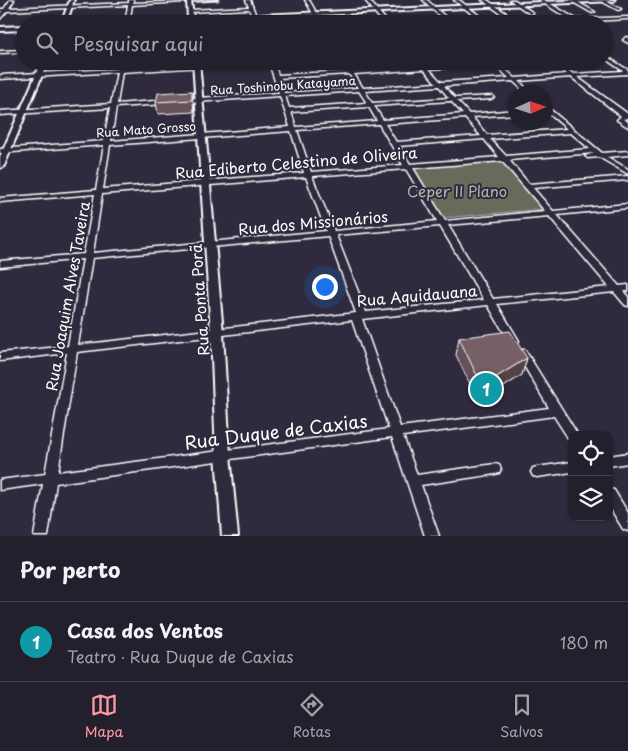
<!DOCTYPE html>
<html lang="pt">
<head>
<meta charset="utf-8">
<style>
  body { margin:0; font-family:"Playpen Sans",sans-serif; background:#2b2836; color:#f1f3f6 }
  .controls { position:absolute; right:15px; bottom:15px; display:grid; overflow:hidden; border-radius:10px; box-shadow:0 1px 4px #0004 }
  .controls button { width:45px; height:45px; display:grid; place-items:center; padding:0; border:0; border-bottom:1px solid #403e4a; background:#23202e; color:#f1f3f6; font:25px sans-serif }
  .compass { position:absolute; left:508px; top:85px; width:45px; height:45px; border-radius:50%; background:#23202e; box-shadow:0 1px 4px #0004; rotate:87deg }
  .you { position:absolute; left:324px; top:286px; width:18px; height:18px; margin:-12px; border:4px solid #fff; border-radius:50%; background:#1a73e8; box-shadow:0 0 0 8px #1a73e833 }
  .badge { display:grid; place-items:center; width:32px; height:32px; border-radius:50%; background:#ff9aa2; color:#fff; font-size:16px; font-weight:700 }
  .pin { position:absolute; translate:-50% -50%; border:2px solid #fff; box-shadow:0 1px 5px #0006 }
  .list { margin:0; padding:0; list-style:none }
  h2 { display:flex; justify-content:space-between; align-items:center; height:65px; margin:0; padding:0 20px; font-size:21px }
  h2 small { font-size:16px; font-weight:400; color:#a3a3aa }
  .list li { display:grid; grid-template-columns:32px 1fr auto; gap:15px; align-items:center; box-sizing:border-box; height:80px; padding:0 20px; border-top:1px solid #403e4a }
  .list b { display:block; font-size:19px; white-space:nowrap }
  .list p { margin:0; font-size:16px; white-space:nowrap; color:#a3a3aa }
  .list em { font-size:16px; font-style:normal; color:#a3a3aa }
  .icon { flex:none; width:28px; height:28px; fill:none; stroke:currentColor; stroke-width:2; stroke-linecap:round; stroke-linejoin:round }
  .map { position:relative; flex:none; width:628px; height:536px; overflow:hidden }
  .search { position:absolute; background:#23202e; box-shadow:0 1px 4px #0004; left:15px; right:15px; top:15px; height:55px; display:flex; align-items:center; gap:12px; box-sizing:border-box; padding:0 18px; border-radius:28px; color:#a3a3aa; font-size:19px }
  .sheet { height:145px; background:#23202e }
  nav { display:flex; justify-content:space-around; align-items:center; box-sizing:border-box; height:70px; border-top:1px solid #403e4a; background:#23202e; font-size:14px; color:#a3a3aa }
  nav a { display:grid; justify-items:center; gap:2px }
  nav .on { color:#ff9aa2 }
  .map>svg:first-child { display:block }
</style>
</head>
<body>
<div class="map">
<svg width="628" height="536" viewBox="0 0 628 536">
  <rect width="100%" height="100%" fill="#2f2a3d"/>
  <filter id="ink" filterUnits="userSpaceOnUse"><feTurbulence type="fractalNoise" baseFrequency=".02" numOctaves="2"/><feDisplacementMap in="SourceGraphic" scale="10" xChannelSelector="R" yChannelSelector="G"/><feConvolveMatrix kernelMatrix="1 2 1 2 8 2 1 2 1" color-interpolation-filters="sRGB"/></filter>
  <g filter="url(#ink)">
    <!-- green -->
    <path fill="#686a5c" stroke="#b4b4ae" d="M504,161L545,209L442,218L412,167Z"/>
    <g fill="none" stroke-linecap="round" stroke-linejoin="round">
      <!-- minor casing -->
      <g stroke="#fff" stroke-width="3">
        <path id="minor" d="M10,0H14L9,8L129,3V0H133V3L218,0L132,5L129,24H125L128,5L7,11L0,19V15L2,11H0V9H4Z
          M246,0H250L259,24H255L249,9L190,12L188,11L190,10L249,7Z
          M305,0H309L323,24H319Z
          M365,0H369L389,24H384Z
          M423,0H427L453,24H448Z
          M454,0H459L481,17L477,18Z
          M482,0H487L519,22L570,20L539,0H544L576,19L628,17V19L540,24H507L513,22Z
          M510,0H515L533,13L530,14Z
          M569,0H574L595,12L592,13Z
          M599,0H604L621,9L618,10Z
          M626,37H628V43L623,40Z
          M24,50V52L0,53V51Z
          M604,55L628,70V74L577,77L628,114V118L623,119L628,122V127L617,120L621,116L571,77L519,81L530,92H525L513,81L444,86L455,98L493,96L494,97L491,99L457,101L469,114L516,110V114L472,117L487,135L567,129L546,111V106L602,153L628,151V155L607,157L628,169V174L599,157L588,158L585,156L594,153L509,160L529,184L628,176V180L533,188L553,211L628,204V208L557,215L619,286L628,285V291H623L628,297V306L625,305L614,292L497,304L519,341L518,343H510L488,305L362,319L400,427L549,408L516,352L517,350H525L578,435H572V440L568,438L554,416L403,436L417,475L495,464L499,465L501,469L499,473L495,474L421,485L439,536H425L392,437L56,483L48,536H34L43,484L0,490V480L45,474L67,353L0,361V353L68,346L83,259L0,267V261L84,254L95,194L0,202V198L96,190L104,145L0,153V149L104,141L110,108L0,115V111L111,104L117,72L0,79V75L117,69L118,61H124L122,68L250,61H325L275,66L278,75L347,71L342,61H347L352,71L422,66L418,61H423L427,66L449,65V67L447,68L429,69L441,82L509,78L491,61H496L515,78L567,74L551,61H557L573,74L623,71L604,58ZM269,63L279,93L182,99L179,101L182,103L280,96L290,127L111,141L116,107L167,104L170,102L167,100L117,104L122,72ZM424,69L436,83L363,88L354,74ZM349,74L358,88L284,93L279,78ZM439,86L449,98L372,103L365,91ZM359,91L367,103L289,108L285,96ZM451,101L463,114L383,120L374,106ZM369,107L377,121L296,127L291,112ZM465,118L481,136L396,142L385,124ZM379,124L403,165L311,172L297,130ZM291,131L304,173L103,189L110,145ZM571,133L590,149L506,156L490,139ZM484,139L499,157L410,164L399,146ZM502,161L545,211L445,221L413,168ZM406,169L437,221L334,231L312,176ZM306,177L326,231L93,253L102,194ZM549,216L609,287L493,299L448,225ZM440,226L484,300L366,312L336,235ZM328,236L356,313L78,345L92,258ZM352,320L389,429L58,472L77,352Z
          M628,453V463L609,466V456Z
          M572,462V472L537,477L533,476L531,472L533,468L537,467Z
          M609,489L614,490L628,513V531L623,529L609,506Z"/>
      </g>
      <!-- tertiary casing -->
      <g stroke="#fff" stroke-width="4">
        <path id="tertiary" d="M70,0H74L66,24H61Z
          M187,0H191L193,18L584,0H615L613,1L193,21L194,24H188V22L103,24L188,19Z
          M24,26V30L0,31V27Z
          M42,61H48L4,166L0,168V157Z
          M193,61H199L223,333L230,455L238,536H222L216,455L211,333Z"/>
      </g>
      <!-- minor -->
      <use href="#minor" fill="#2f2a3d" fill-rule="evenodd"/>
      <!-- tertiary -->
      <use href="#tertiary" fill="#2f2a3d" fill-rule="evenodd"/>
    </g>
    <!-- wall -->
    <path fill="#655158" stroke="#fff" d="M192,91L194,112L158,114L156,102Z
      M459,338L527,358L522,375L479,403L456,355Z"/>
    <!-- shaded-wall -->
    <path fill="#534247" stroke="#fff" d="M527,358L522,375L479,403L482,386Z"/>
    <!-- building -->
    <path fill="#765e66" stroke="#fff" d="M192,91V100L156,102L158,93Z
      M510,331L527,358L482,386L459,338Z"/>
  </g>
  <g text-anchor="middle" dominant-baseline="central" stroke-width="4" stroke-linejoin="round" paint-order="stroke">
    <!-- far-street labels -->
    <g font-size="12" fill="#fff" stroke="#2f2a3d">
      <text transform="translate(283 85) rotate(-4)">Rua Toshinobu Katayama</text>
      <text transform="translate(146 129) rotate(-4)">Rua Mato Grosso</text>
    </g>
    <!-- street labels -->
    <g font-size="15" fill="#fff" stroke="#2f2a3d">
      <text transform="translate(296 162) rotate(-5)">Rua Ediberto Celestino de Oliveira</text>
      <text transform="translate(313 222) rotate(-5)">Rua dos Missionários</text>
      <text transform="translate(417 295) rotate(-5)">Rua Aquidauana</text>
      <text transform="translate(67 296) rotate(-80)">Rua Joaquim Alves Taveira</text>
      <text transform="translate(199 300) rotate(-94)">Rua Ponta Porã</text>
    </g>
    <!-- park labels -->
    <g font-size="15" fill="#b4b4ae" stroke="#2f2a3d">
      <text x="457" y="190">Ceper II Plano</text>
    </g>
    <!-- near-street labels -->
    <g font-size="18" fill="#fff" stroke="#2f2a3d">
      <text transform="translate(276 431) rotate(-7)">Rua Duque de Caxias</text>
    </g>
  </g>
</svg>
<div class="controls">
<button><svg class="icon" aria-label="locate" viewBox="0 0 24 24"><circle cx="12" cy="12" r="6"/><path d="M12 2v4M12 18v4M2 12h4M18 12h4"/></svg></button>
<button><svg class="icon" aria-label="layers" viewBox="0 0 24 24"><path d="M12 4l9 5-9 5-9-5zM3 14l9 5 9-5"/></svg></button>
</div>
<svg class="compass" viewBox="-18 -18 36 36"><path d="M0-13l5 13h-10z" fill="#e53935"/><path d="M0 13l5-13h-10z" fill="#a3a3aa"/></svg>
<div class="you"></div>
<div class="pin badge" style="left:486px;top:389px;background:#0f9aa8">1</div>
<div class="search"><svg class="icon" aria-label="search" viewBox="0 0 24 24"><circle cx="10" cy="10" r="6"/><path d="M15 15l6 6"/></svg>Pesquisar aqui</div>
</div>
<section class="sheet">
<h2>Por perto<small></small></h2>
<ul class="list">
<li><span class="badge" style="background:#0f9aa8">1</span><div><b>Casa dos Ventos</b><p>Teatro · Rua Duque de Caxias</p></div><em>180 m</em></li>
</ul>
</section>
<nav>
<a class="on"><svg class="icon" aria-label="map" viewBox="0 0 24 24"><path d="M3 6l6-2 6 2 6-2v14l-6 2-6-2-6 2zM9 4v14M15 6v14"/></svg>Mapa</a>
<a><svg class="icon" aria-label="directions" viewBox="0 0 24 24"><path d="M12 3l9 9-9 9-9-9zM9 14v-3h6M13 9l2 2-2 2"/></svg>Rotas</a>
<a><svg class="icon" aria-label="saved" viewBox="0 0 24 24"><path d="M7 4h10v16l-5-4-5 4z"/></svg>Salvos</a>
</nav>
</body>
</html>
